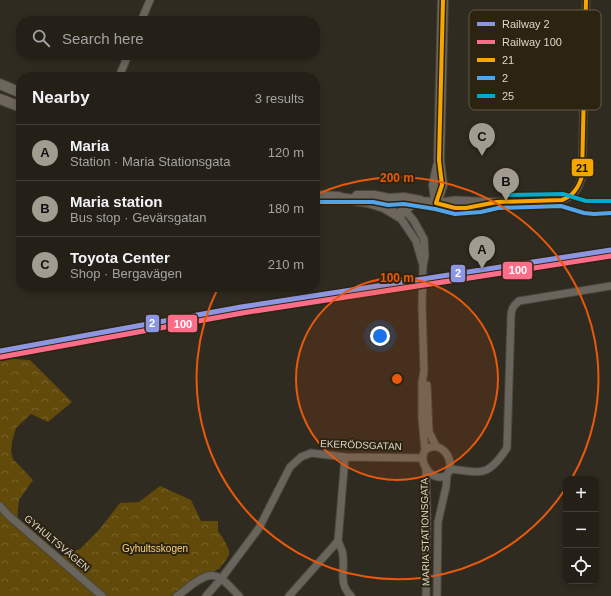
<!DOCTYPE html>
<html lang="en">
<head>
<meta charset="utf-8">
<style>
  body { margin:0; font-family:Arial,sans-serif; background:#302d25; color:#f1f3f6 }
  .controls { position:absolute; right:12px; bottom:12px; display:grid; overflow:hidden; border-radius:8px; box-shadow:0 2px 6px #0003 }
  .controls button { width:36px; height:36px; display:grid; place-items:center; padding:0; border:0; border-bottom:1px solid #413e37; background:#242018; color:#f1f3f6; font:20px sans-serif }
  .you { position:absolute; left:380px; top:336px; width:14px; height:14px; margin:-10px; border:3px solid #fff; border-radius:50%; background:#1a73e8; box-shadow:0 0 0 6px #1a73e833 }
  .badge { display:grid; place-items:center; width:26px; height:26px; border-radius:50%; background:#a19b90; color:#111; font-size:13px; font-weight:700 }
  .pin { position:absolute; translate:-50% -33px; filter:drop-shadow(0 1px 2px #0008) }
  .pin::after { content:''; position:absolute; top:21px; width:14px; height:12px; background:inherit; clip-path:polygon(0 0,100% 0,50% 100%) }
  .list { margin:0; padding:0; list-style:none }
  h2 { display:flex; justify-content:space-between; align-items:center; height:52px; margin:0; padding:0 16px; font-size:17px }
  h2 small { font-size:13px; font-weight:400; color:#a3a3a2 }
  .list li { display:grid; grid-template-columns:26px 1fr auto; gap:12px; align-items:center; box-sizing:border-box; height:56px; padding:0 16px; border-top:1px solid #413e37 }
  .list b { display:block; font-size:15px; white-space:nowrap }
  .list p { margin:0; font-size:13px; white-space:nowrap; color:#a3a3a2 }
  .list em { font-size:13px; font-style:normal; color:#a3a3a2 }
  .icon { flex:none; width:22px; height:22px; fill:none; stroke:currentColor; stroke-width:2; stroke-linecap:round; stroke-linejoin:round }
  .map { position:relative; flex:none; width:611px; height:596px; overflow:hidden }
  .search { position:absolute; background:#242018; box-shadow:0 2px 6px #0003; left:16px; top:16px; width:304px; height:44px; display:flex; align-items:center; gap:10px; box-sizing:border-box; padding:0 14px; border-radius:16px; color:#a3a3a2; font-size:15px }
  .panel { position:absolute; background:#242018; box-shadow:0 2px 6px #0003; left:16px; top:72px; width:304px; height:220px; border-radius:16px }
  .map>svg:first-child { display:block }
</style>
</head>
<body>
<div class="map">
<svg width="611" height="596" viewBox="0 0 611 596">
  <defs>
    <pattern id="forest-crowns" width="20" height="18" patternUnits="userSpaceOnUse"><rect width="20" height="18" fill="#614a0a"/><path d="M2 6a3 3 0 1 1 6 0M12 15a3 3 0 1 1 6 0" fill="none" stroke="#77632c"/></pattern>
  </defs>
  <rect width="100%" height="100%" fill="#302b20"/>
  <!-- forest -->
  <path fill="url(#forest-crowns)" d="M0,358L30,360L72,402L48,422L31,414L16,428L12,442L11,451L13,459L33,480L19,500L17,520L59,557L80,549L99,530L120,503L139,502L160,486L191,500L201,521H218V531L223,538L229,550V555L226,560L219,569L199,576L171,596H0Z"/>
  <g fill="none" stroke-linecap="round" stroke-linejoin="round">
    <!-- street casing -->
    <g stroke="#4a463d" stroke-width="9">
      <path id="street" d="M141,21L150,0
        M119,77L128,55
        M436,203L455,200L497,202L562,200C573,197 580,187 582,176L586,0
        M438,203C457,209 470,209 489,204
        M404,209L414,221L424,239L425,256L423,266L422,306L424,371L422,383V418L425,450C422,456 422,462 426,468L427,519L426,596
        M399,216L416,241L422,262
        M427,385L429,432L436,446
        M425,450C441,438 457,461 447,475C439,480 431,476 426,468
        M451,469C482,473 488,477 507,448L511,317C511,309 513,306 519,301L611,286
        M0,506L9,516L102,596
        M338,541C340,546 343,551 343,556C345,572 338,583 351,596
        M177,596C186,590 204,572 215,576C224,578 233,590 239,596
        M206,596L221,579L259,528L290,467L301,457L311,453L345,457L423,458
        M289,596L338,541L345,457
        M437,596L438,522L446,487L447,475"/>
    </g>
    <!-- secondary casing -->
    <g stroke="#4a463d" stroke-width="12">
      <path id="secondary" d="M0,84L21,93
        M0,99L21,107
        M315,196L339,197
        M357,196H374L389,199L404,198L420,201
        M333,197L368,202L384,207L399,216C410,201 418,201 436,203
        M436,200L434,185L438,166
        M436,203L442,185L439,160L443,0"/>
    </g>
    <!-- street -->
    <use href="#street" stroke="#69655c" stroke-width="7"/>
    <!-- secondary -->
    <use href="#secondary" stroke="#6c665c" stroke-width="10"/>
    <!-- bus-1 casing -->
    <g stroke="#2c2310" stroke-width="7">
      <path id="bus-1" d="M436,203L455,208H466L497,202L562,200C573,196 579,187 582,176L586,0
        M436,203L442,185L439,160L443,0"/>
    </g>
    <!-- bus-2 casing -->
    <g stroke="#2c2310" stroke-width="7">
      <path id="bus-2" d="M315,202H373L388,205L404,204L435,209L455,214L481,212L498,208L561,206L584,213L594,214L611,213"/>
    </g>
    <!-- bus-3 casing -->
    <g stroke="#2c2310" stroke-width="7">
      <path id="bus-3" d="M506,195L563,194L586,201H611"/>
    </g>
    <!-- bus-1 -->
    <use href="#bus-1" stroke="#f7a600" stroke-width="4"/>
    <!-- bus-2 -->
    <use href="#bus-2" stroke="#53a3e8" stroke-width="4"/>
    <!-- bus-3 -->
    <use href="#bus-3" stroke="#00a9ce" stroke-width="4"/>
    <!-- rail-1 casing -->
    <g stroke="#2c2310" stroke-width="8">
      <path id="rail-1" d="M0,351L241,307L611,250"/>
    </g>
    <!-- rail-2 casing -->
    <g stroke="#2c2310" stroke-width="8">
      <path id="rail-2" d="M1,357L242,313L611,256"/>
    </g>
    <!-- rail-1 -->
    <use href="#rail-1" stroke="#8c96e2" stroke-width="5"/>
    <!-- rail-2 -->
    <use href="#rail-2" stroke="#fb6d88" stroke-width="5"/>
  </g>
  <!-- distance rings -->
  <circle cx="397" cy="379" r="101" fill="#e8590c" fill-opacity=".12"/>
  <g fill="none" stroke="#e8590c" stroke-width="2">
    <circle cx="397" cy="379" r="101"/>
    <path d="M566 488A201 201 0 0 1 218 288M315 195A201 201 0 0 1 572 478"/>
  </g>
  <g text-anchor="middle" dominant-baseline="central" stroke-width="4" stroke-linejoin="round" paint-order="stroke">
    <!-- street labels -->
    <g font-size="10" fill="#ded8cc" stroke="#2c2310">
      <text transform="translate(361 445) rotate(2)">EKERÖDSGATAN</text>
      <text transform="translate(425 532) rotate(-91)">MARIA STATIONSGATA</text>
      <text transform="translate(57 543) rotate(40)">GYHULTSVÄGEN</text>
    </g>
    <!-- park labels -->
    <g font-size="10" fill="#fcd379" stroke="#2c2310">
      <text x="155" y="548">Gyhultsskogen</text>
    </g>
  </g>
  <!-- legend -->
  <rect x="469" y="10" width="132" height="100" rx="6" fill="#2c2310" stroke="#615948" stroke-width="1"/>
  <rect x="477" y="22" width="18" height="4" fill="#8c96e2"/>
  <rect x="477" y="40" width="18" height="4" fill="#fb6d88"/>
  <rect x="477" y="58" width="18" height="4" fill="#f7a600"/>
  <rect x="477" y="76" width="18" height="4" fill="#53a3e8"/>
  <rect x="477" y="94" width="18" height="4" fill="#00a9ce"/>
  <g font-size="11" fill="#ded8cc">
    <text x="502" y="28">Railway 2</text>
    <text x="502" y="46">Railway 100</text>
    <text x="502" y="64">21</text>
    <text x="502" y="82">2</text>
    <text x="502" y="100">25</text>
  </g>
  <circle cx="397" cy="379" r="6" fill="#e8590c" stroke="#2c2310" stroke-width="2"/>
  <g font-size="12" text-anchor="middle" font-weight="bold" fill="#e8590c" stroke="#2c2310" stroke-width="4" stroke-linejoin="round" paint-order="stroke">
    <text x="397" y="182">200 m</text>
    <text x="397" y="282">100 m</text>
  </g>
  <g stroke="#2c2310" stroke-width="1.5">
    <rect x="571" y="158" width="23" height="19" rx="4" fill="#f7a600"/>
    <rect x="502" y="261" width="31" height="19" rx="4" fill="#fb6d88"/>
    <rect x="450" y="264" width="16" height="19" rx="4" fill="#8c96e2"/>
    <rect x="145" y="314" width="15" height="19" rx="4" fill="#8c96e2"/>
    <rect x="167" y="314" width="31" height="19" rx="4" fill="#fb6d88"/>
  </g>
  <g font-size="11" text-anchor="middle" font-weight="bold" fill="#fff">
    <text x="518" y="274">100</text>
    <text x="458" y="277">2</text>
    <text x="152" y="327">2</text>
    <text x="183" y="328">100</text>
  </g>
  <g font-size="11" text-anchor="middle" font-weight="bold" fill="#111">
    <text x="582" y="172">21</text>
  </g>
</svg>
<div class="controls">
<button>+</button>
<button>−</button>
<button><svg class="icon" aria-label="locate" viewBox="0 0 24 24"><circle cx="12" cy="12" r="6"/><path d="M12 2v4M12 18v4M2 12h4M18 12h4"/></svg></button>
</div>
<div class="you"></div>
<div class="pin badge" style="left:482px;top:269px">A</div>
<div class="pin badge" style="left:506px;top:201px">B</div>
<div class="pin badge" style="left:482px;top:156px">C</div>
<div class="search"><svg class="icon" aria-label="search" viewBox="0 0 24 24"><circle cx="10" cy="10" r="6"/><path d="M15 15l6 6"/></svg>Search here</div>
<section class="panel">
<h2>Nearby<small>3 results</small></h2>
<ul class="list">
<li><span class="badge">A</span><div><b>Maria</b><p>Station · Maria Stationsgata</p></div><em>120 m</em></li>
<li><span class="badge">B</span><div><b>Maria station</b><p>Bus stop · Gevärsgatan</p></div><em>180 m</em></li>
<li><span class="badge">C</span><div><b>Toyota Center</b><p>Shop · Bergavägen</p></div><em>210 m</em></li>
</ul>
</section>
</div>
</body>
</html>
